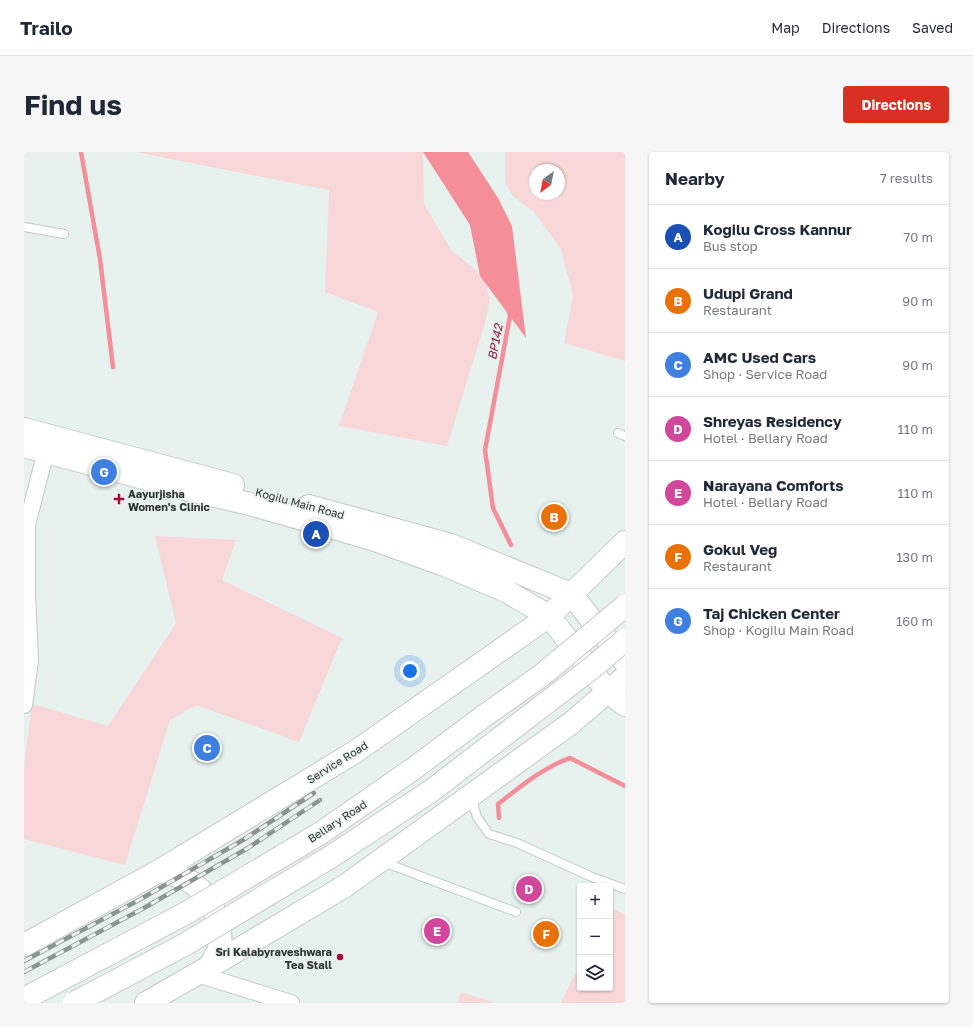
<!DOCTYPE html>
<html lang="en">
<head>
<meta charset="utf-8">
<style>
  body { margin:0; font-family:"Golos Text",sans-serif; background:#f6f6f7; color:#1f2937 }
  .controls { position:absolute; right:12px; bottom:12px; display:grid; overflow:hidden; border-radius:4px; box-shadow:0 1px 3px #0004 }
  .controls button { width:36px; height:36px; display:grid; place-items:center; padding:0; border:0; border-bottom:1px solid #e0e1e3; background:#fff; color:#1f2937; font:20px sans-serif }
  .compass { position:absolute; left:505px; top:12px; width:36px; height:36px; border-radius:50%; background:#fff; box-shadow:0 1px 3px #0004; rotate:212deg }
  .you { position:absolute; left:386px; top:519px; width:14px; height:14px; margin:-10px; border:3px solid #fff; border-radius:50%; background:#1a73e8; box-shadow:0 0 0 6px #1a73e833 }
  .badge { display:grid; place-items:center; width:26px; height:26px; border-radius:50%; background:#d93025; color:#fff; font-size:13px; font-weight:700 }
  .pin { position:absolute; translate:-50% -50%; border:2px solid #fff; box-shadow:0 1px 4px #0006 }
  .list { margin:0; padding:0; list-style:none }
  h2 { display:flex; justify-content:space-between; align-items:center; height:52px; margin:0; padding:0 16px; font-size:17px }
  h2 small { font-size:13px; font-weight:400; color:#747a83 }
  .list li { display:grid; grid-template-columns:26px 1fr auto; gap:12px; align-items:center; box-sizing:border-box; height:64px; padding:0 16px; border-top:1px solid #e0e1e3 }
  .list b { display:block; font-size:15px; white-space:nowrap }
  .list p { margin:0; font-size:13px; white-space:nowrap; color:#747a83 }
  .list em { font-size:13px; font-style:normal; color:#747a83 }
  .icon { flex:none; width:22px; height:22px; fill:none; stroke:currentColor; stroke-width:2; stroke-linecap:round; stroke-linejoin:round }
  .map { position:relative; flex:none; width:601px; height:851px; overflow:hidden; border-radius:4px }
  header { display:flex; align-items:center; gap:24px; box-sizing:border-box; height:56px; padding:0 20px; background:#fff; border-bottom:1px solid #e0e1e3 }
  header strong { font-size:19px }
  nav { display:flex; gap:22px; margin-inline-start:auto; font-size:14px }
  .intro { display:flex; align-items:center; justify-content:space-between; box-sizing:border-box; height:96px; padding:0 24px }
  h1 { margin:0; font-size:28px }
  .button { padding:10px 18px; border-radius:4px; background:#d93025; color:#fff; font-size:14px; font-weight:700 }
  main { display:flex; gap:24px; padding:0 24px }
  aside { flex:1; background:#fff; border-radius:4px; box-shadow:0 1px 3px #0004 }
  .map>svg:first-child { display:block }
</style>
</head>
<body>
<header>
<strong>Trailo</strong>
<nav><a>Map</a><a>Directions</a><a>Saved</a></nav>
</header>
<div class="intro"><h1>Find us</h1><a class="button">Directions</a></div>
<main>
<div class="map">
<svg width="601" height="851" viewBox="0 0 601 851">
  <rect width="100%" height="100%" fill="#e7f2ef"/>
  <!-- green -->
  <path fill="#f7d7d8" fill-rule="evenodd" d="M112,0H399L400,52L427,98L451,117L462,132L466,147L461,171L423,294L315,274L354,160L301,140L305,38Z
    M481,0H601V209L540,191L549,144L537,97L510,60L489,44L481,30ZM511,18H535V42H511Z
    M131,384L212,388L198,428L318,486L275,590L172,553L146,568L101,713L0,687V614L8,552L84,574L152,471Z
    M586,755L601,763V851H537L556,812V836H586Z
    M437,840L471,851H434Z"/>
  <!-- water -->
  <path fill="#f48f99" d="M399,0H444L474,46L488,74L502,186L456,124L446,73Z"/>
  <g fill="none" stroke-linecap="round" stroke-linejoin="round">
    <!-- stream -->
    <path stroke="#f48f99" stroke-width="4.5" d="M57,0L76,107L89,215
      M485,159L486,164L461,298L469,356L487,393
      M475,666L474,652C496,635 520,615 546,606L601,634"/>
    <!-- lane casing -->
    <g stroke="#c0cac7" stroke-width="10">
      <path id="lane" d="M0,75L40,82
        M594,281L601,284
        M447,645L453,665L465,682L493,691L568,725L601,737
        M359,710L492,760"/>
    </g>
    <!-- street casing -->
    <g stroke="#c0cac7" stroke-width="18">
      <path id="street" d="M0,553L6,508L3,440V373L22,299
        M173,822L267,851"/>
    </g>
    <!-- secondary casing -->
    <g stroke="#c0cac7" stroke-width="24">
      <path id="secondary" d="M0,277L209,333
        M0,294L157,336L226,352L348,387L423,414L482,439L525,464L584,540L601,553
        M285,354L427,393L547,442L601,510
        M135,719C147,722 160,725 170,732C188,746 202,777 194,799C192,804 188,810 185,815
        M0,793L135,719L331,600L525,464L601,390
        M122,851L185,815L321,734L546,572L601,525"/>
    </g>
    <!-- lane -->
    <use href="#lane" stroke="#fff" stroke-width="8"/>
    <!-- street -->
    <use href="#street" stroke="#fff" stroke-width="16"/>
    <!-- secondary -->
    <use href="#secondary" stroke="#fff" stroke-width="22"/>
    <!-- rail casing -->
    <g stroke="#8c9492" stroke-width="4.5">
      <path id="rail" d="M0,809L115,748L219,688L290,641
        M0,820L120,756L224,696L296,648"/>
    </g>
    <!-- rail -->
    <use href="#rail" stroke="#e7f2ef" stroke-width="3" stroke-dasharray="9" stroke-linecap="butt"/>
    <!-- highway-bridge casing -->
    <g stroke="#c0cac7" stroke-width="24" stroke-linecap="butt">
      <path id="highway-bridge" d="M0,847L164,760L297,681L389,617L460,564L518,523L601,454
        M50,851L160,793L308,704L407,639L569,515L601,488"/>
    </g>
    <!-- highway-bridge -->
    <use href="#highway-bridge" stroke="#fff" stroke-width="22"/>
  </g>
  <!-- markers -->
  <g fill="#a60b39" stroke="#e7f2ef" stroke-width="1.5">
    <path d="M93 341h4v4h4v4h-4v4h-4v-4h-4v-4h4z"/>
    <circle cx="316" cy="805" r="4"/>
  </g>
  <g text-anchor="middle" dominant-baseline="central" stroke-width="3" stroke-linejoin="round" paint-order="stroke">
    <!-- poi labels -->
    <g font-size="11" font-weight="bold" fill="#2f3332" stroke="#e7f2ef" text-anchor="start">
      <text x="104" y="341">Aayurjisha<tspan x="104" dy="13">Women's Clinic</tspan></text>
      <text x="308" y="799" text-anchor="end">Sri Kalabyraveshwara<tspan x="308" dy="13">Tea Stall</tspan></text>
    </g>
    <!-- street labels -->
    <g font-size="11" fill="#2f3332" stroke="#e7f2ef">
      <text transform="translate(276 351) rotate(15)">Kogilu Main Road</text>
      <text transform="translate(313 610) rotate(-32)">Service Road</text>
      <text transform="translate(313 669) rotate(-33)">Bellary Road</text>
    </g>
    <!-- water labels -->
    <g font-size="12" font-style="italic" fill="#8e1734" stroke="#e7f2ef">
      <text transform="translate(471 190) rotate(-79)">BP142</text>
    </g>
  </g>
</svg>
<div class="controls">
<button>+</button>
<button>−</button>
<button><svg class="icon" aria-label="layers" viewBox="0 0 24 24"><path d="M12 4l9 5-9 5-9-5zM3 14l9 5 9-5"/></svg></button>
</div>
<svg class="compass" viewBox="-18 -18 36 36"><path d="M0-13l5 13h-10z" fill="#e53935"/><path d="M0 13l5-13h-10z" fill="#747a83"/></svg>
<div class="you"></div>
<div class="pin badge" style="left:292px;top:382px;background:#1a4fb4">A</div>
<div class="pin badge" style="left:530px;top:365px;background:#e8710a">B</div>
<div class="pin badge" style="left:183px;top:596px;background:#3f7fe0">C</div>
<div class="pin badge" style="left:505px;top:737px;background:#d1479c">D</div>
<div class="pin badge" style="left:413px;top:779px;background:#d1479c">E</div>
<div class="pin badge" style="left:522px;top:782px;background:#e8710a">F</div>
<div class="pin badge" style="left:80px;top:320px;background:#3f7fe0">G</div>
</div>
<aside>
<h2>Nearby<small>7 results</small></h2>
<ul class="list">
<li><span class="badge" style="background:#1a4fb4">A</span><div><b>Kogilu Cross Kannur</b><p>Bus stop</p></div><em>70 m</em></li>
<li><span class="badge" style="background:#e8710a">B</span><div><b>Udupi Grand</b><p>Restaurant</p></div><em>90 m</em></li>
<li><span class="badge" style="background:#3f7fe0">C</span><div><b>AMC Used Cars</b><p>Shop · Service Road</p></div><em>90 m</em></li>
<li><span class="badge" style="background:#d1479c">D</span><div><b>Shreyas Residency</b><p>Hotel · Bellary Road</p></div><em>110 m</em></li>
<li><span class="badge" style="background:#d1479c">E</span><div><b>Narayana Comforts</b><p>Hotel · Bellary Road</p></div><em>110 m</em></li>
<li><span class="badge" style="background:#e8710a">F</span><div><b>Gokul Veg</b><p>Restaurant</p></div><em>130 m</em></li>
<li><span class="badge" style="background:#3f7fe0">G</span><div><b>Taj Chicken Center</b><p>Shop · Kogilu Main Road</p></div><em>160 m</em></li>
</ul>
</aside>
</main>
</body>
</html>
